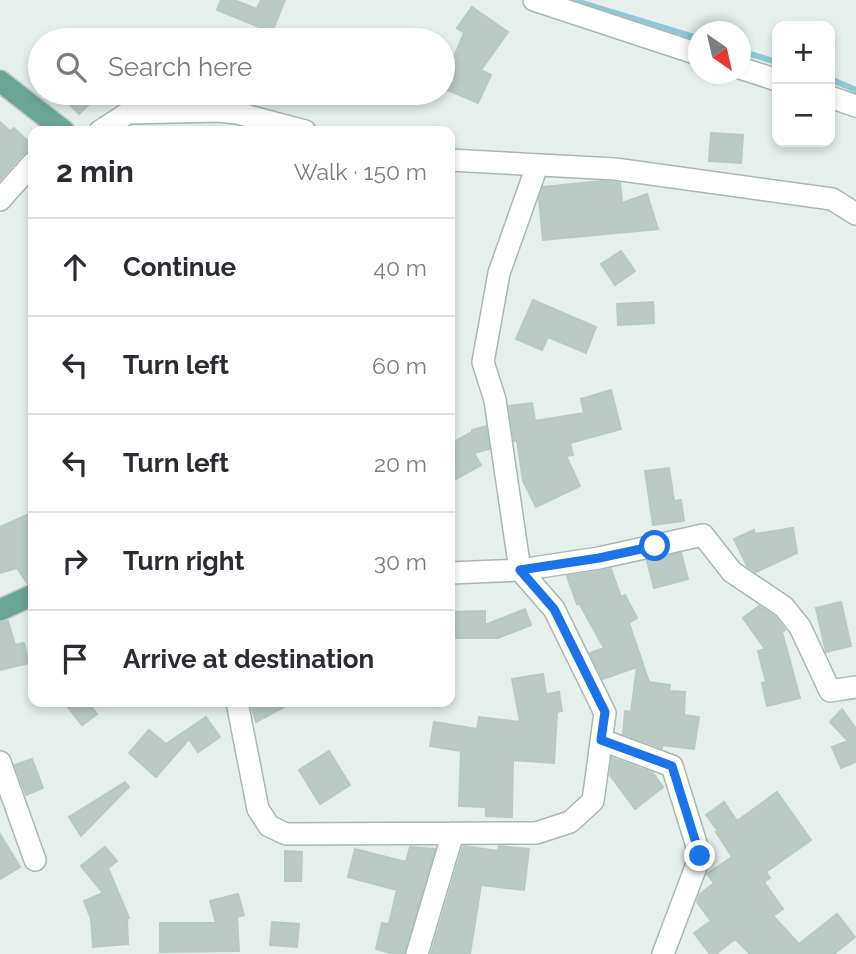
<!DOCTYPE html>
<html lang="en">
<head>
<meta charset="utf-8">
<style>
  body { margin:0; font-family:Raleway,sans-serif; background:#f2f2f3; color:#2b2b33 }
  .controls { position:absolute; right:21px; top:21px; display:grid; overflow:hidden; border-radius:14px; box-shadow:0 4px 10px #0003 }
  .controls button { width:63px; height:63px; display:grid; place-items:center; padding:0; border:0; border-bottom:2px solid #e1e1e2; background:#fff; color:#2b2b33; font:35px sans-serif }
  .compass { position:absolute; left:688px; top:21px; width:63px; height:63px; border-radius:50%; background:#fff; box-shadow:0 4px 10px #0003; rotate:146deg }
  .stop { position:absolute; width:21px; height:21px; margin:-16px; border:5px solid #1a73e8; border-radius:50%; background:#fff }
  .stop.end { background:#1a73e8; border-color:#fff; box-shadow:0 2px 7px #0008 }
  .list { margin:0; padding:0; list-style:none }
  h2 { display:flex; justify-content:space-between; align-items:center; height:91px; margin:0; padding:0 28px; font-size:30px }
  h2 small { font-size:23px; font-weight:400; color:#7c7c81 }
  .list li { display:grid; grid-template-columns:46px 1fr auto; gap:21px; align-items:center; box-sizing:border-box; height:98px; padding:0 28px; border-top:2px solid #e1e1e2 }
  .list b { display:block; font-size:26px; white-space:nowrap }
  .list em { font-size:23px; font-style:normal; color:#7c7c81 }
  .icon { flex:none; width:38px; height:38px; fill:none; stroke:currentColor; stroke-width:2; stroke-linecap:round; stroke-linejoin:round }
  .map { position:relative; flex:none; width:856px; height:954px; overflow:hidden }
  .search { position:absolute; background:#fff; box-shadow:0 4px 10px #0003; left:28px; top:28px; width:427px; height:77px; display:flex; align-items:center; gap:18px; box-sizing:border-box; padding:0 24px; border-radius:38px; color:#7c7c81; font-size:26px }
  .panel { position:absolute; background:#fff; box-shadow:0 4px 10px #0003; left:28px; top:126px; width:427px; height:581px; border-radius:14px }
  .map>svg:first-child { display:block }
</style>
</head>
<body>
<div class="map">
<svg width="856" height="954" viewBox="0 0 856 954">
  <rect width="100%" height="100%" fill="#e6efeb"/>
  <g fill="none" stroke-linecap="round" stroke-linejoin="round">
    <!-- stream -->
    <path stroke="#8ec9d4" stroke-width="6" d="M572,0L698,38
      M740,51L777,62
      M830,79L856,90"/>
  </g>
  <!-- building -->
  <path fill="#bbcac4" stroke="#b8c9c2" stroke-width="2" d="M221,0H234L257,9L261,0H285L272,32L217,10Z
    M472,7L508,32L481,70L491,75L478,103L443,88V83L464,33L457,28Z
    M59,93H101L79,114Z
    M0,122L10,131L14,128L33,146V150L23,154L0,180Z
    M711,133L743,135L741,163L709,161Z
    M602,181L620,183L622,203L647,194L658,229L543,240L539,199L543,187Z
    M621,251L635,271L615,285L601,264Z
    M533,300L596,327L586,353L548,337L542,350L516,339Z
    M653,302L654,323L618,325L617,304Z
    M611,390L621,429L570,443L573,455L566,456L580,486L536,507L523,481L517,440L514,441L509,406L532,403L535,421L584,413L581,399Z
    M486,426L489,449L474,453L481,465L456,479L450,468V444L472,432V430Z
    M669,468L674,501L681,500L684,521L653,525L645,471Z
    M33,512V582L27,583L17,568L0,573V527Z
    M793,528L797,553L756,572L747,566L734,539L754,530L755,534Z
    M681,553L688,579L654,588L647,561Z
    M611,569L621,597L625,595L637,618L629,623L649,682L670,685L669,691L685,692L684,715L699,717L694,749L662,745V748L623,734L625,711L631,712L637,667L603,679L590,653L604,648L579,603L577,604L567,576Z
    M841,602L851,646L826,652L816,608Z
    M759,606L775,617L785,630L782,632L800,698L767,706L762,683L766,682L758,651L765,649L743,618Z
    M525,609L531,625L498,638H450V612L485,611V625Z
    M8,621L15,645L24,643L29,663L0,670V623Z
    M543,674L546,694L559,692L562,711L557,712L554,763L513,760L512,817L486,816V807L459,806L461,751L430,746L434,722L477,729L479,717L520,722L512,679Z
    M64,702H88L97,714L82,725Z
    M250,702H293L256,722Z
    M842,709L856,729V762L841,768L832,747L848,741L830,722Z
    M206,717L220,737L198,752L189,739L156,777L129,753L149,730L166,744Z
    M329,751L350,785L320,804L299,770Z
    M612,758L653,773L663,787L635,809L610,775Z
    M32,759L43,788L26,795L15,765Z
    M125,782L129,787L81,836L69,817Z
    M777,792L811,840L766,872L770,878L764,882L783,909L773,916L799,944L837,914L855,937L834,954H750L735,939L716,954H710L694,933L711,921L697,902L700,894L714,883L707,874L732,857L716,832L718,831L706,815L724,802L737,821Z
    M0,834L20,867L0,879Z
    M463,846L498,851L499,846L529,849L524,890L481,885L470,954H431Z
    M105,847L117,861L108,868L129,918L127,919L128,944L93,947L91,919L84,901L103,893L81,866Z
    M410,847L435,849L404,954H394L376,949L382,923L389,924L397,890L348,877L355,849L406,862Z
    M285,851L302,852L301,881H285Z
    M238,894L244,915L237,917L239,951L160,952V923H216L210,901Z
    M272,922L299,924L297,947L270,945Z"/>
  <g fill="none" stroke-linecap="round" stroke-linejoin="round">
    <!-- minor casing -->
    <g stroke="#a8b8b2" stroke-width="24">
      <path id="minor" d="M534,0L698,54
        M740,68L777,80
        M830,97L856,106
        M100,131L128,113L218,111L237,113L305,131
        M450,160L615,169L832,199L856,214
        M0,200L33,163
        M450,573L520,570L599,558L703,535L732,572L784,607L800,627L830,691L856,687
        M237,702L258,809L269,826L286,834L536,833L570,822L593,801L605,713L554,609L520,570L495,400L483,362L499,273L537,166
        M602,740L672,766L700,856L663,954
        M0,762L35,860
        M417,954L453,833"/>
    </g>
    <!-- major casing -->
    <g stroke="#c2cac8" stroke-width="24">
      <path id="major" d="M0,81L64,131
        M0,610L33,595"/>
    </g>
    <!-- minor -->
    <use href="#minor" stroke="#fff" stroke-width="21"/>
    <!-- major -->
    <use href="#major" stroke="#6aa596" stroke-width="21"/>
  </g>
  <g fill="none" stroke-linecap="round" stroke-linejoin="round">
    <!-- route -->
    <path stroke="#1a73e8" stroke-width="9" d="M655,546L599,558L520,570L554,609L605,712L601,740L672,766L700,856"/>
  </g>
</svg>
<div class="controls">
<button>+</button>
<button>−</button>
</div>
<svg class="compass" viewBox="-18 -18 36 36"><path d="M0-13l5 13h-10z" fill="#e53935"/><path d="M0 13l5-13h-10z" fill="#7c7c81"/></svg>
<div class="stop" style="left:655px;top:546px"></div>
<div class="stop end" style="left:700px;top:856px"></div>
<div class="search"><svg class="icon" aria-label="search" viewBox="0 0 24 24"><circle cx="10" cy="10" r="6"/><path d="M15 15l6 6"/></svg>Search here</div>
<section class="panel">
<h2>2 min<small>Walk · 150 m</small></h2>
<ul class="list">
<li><svg class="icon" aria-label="ahead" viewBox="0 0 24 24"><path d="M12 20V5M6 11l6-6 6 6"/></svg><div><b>Continue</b></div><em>40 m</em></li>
<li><svg class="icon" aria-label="left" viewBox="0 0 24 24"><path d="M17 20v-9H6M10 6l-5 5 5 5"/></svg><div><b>Turn left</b></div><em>60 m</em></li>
<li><svg class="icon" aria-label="left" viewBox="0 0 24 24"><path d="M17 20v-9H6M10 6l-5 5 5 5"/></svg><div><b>Turn left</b></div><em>20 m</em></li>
<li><svg class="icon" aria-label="right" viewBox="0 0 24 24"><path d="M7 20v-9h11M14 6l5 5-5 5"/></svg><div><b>Turn right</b></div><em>30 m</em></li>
<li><svg class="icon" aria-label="arrive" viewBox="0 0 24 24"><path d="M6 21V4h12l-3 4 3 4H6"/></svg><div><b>Arrive at destination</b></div></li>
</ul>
</section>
</div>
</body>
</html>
